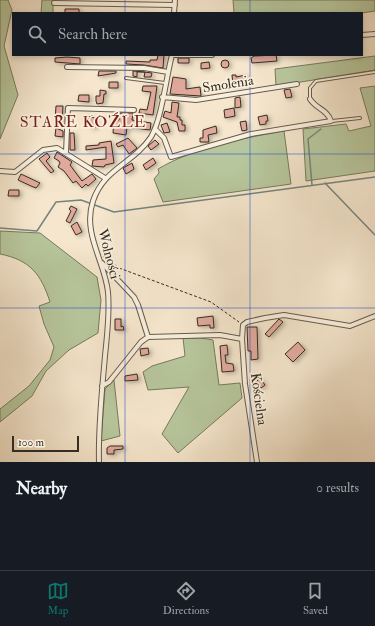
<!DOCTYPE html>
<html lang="en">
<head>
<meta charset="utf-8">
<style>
  body { margin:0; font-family:"IM FELL Double Pica",serif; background:#242831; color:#f1f3f6 }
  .scale { position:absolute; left:12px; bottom:10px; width:67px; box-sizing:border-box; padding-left:4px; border:2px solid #372e21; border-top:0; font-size:11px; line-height:14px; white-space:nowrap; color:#372e21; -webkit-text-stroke:3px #f8efde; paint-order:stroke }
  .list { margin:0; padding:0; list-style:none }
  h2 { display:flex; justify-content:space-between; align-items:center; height:52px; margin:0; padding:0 16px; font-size:17px }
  h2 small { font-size:13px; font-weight:400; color:#9ea1a6 }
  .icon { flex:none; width:22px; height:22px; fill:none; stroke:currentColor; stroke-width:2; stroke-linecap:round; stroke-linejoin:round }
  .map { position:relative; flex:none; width:375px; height:462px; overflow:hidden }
  .search { position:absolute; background:#171b24; box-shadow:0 2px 6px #0003; left:12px; right:12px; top:12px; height:44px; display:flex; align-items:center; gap:10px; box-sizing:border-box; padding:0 14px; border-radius:0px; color:#9ea1a6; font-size:15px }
  .sheet { height:108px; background:#171b24 }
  nav { display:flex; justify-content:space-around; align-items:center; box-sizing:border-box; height:56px; border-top:1px solid #363941; background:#171b24; font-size:11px; color:#9ea1a6 }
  nav a { display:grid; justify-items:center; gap:2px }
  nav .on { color:#0f766e }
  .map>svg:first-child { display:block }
</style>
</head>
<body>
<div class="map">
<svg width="375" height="462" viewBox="0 0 375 462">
  <defs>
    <filter id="shadow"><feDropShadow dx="2.5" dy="1.5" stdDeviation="2" flood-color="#0004"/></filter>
  </defs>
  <rect width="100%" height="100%" fill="#f5e6cd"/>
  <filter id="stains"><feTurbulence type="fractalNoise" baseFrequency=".005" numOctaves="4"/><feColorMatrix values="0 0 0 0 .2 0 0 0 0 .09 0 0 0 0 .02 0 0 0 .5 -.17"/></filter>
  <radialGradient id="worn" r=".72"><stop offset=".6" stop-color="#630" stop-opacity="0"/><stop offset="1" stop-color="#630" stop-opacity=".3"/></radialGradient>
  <!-- green -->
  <path fill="#b7c69c" stroke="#777a5e" d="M0,0H8L12,10L4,46L18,95L0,139Z
    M42,0H53V13H41Z
    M233,0H375V11L362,13H234Z
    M375,56V70L276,86L275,69Z
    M375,86V171L306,181L303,129L346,124L349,131L371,126L360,88Z
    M284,131L291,184L163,202L154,179L159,173L158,169C193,148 243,138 284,131Z
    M0,231L40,233L97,277L101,300L98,333L69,350L46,371L32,396L0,422V409L29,386L50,360L54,347L44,324L39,306L50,302C41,274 30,260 0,254Z
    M183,338H201L213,340L219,385L240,383L242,398L178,453L162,434L189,387L148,390L143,372L152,366L185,356Z
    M114,380L120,436L101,441L105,389Z"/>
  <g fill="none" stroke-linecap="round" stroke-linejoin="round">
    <!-- stream -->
    <path stroke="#74847e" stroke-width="1.5" d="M325,183L375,235
      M312,185L308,139L321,129
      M0,228L37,231L56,202L81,200L114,212L375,177"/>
  </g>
  <!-- building -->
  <path fill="#e0a99c" stroke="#372e21" filter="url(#shadow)" d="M65,9H79V13H65Z
    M158,55H164L163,68L144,65L126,64V61L150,62V60H157Z
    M276,55L277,61L252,63L251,58L254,56Z
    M67,57L80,58V64L55,62V58Z
    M178,58H189V63H178Z
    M221 64a4 4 0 1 1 8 0a4 4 0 1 1-8 0Z
    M209,62L210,68L201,69V63Z
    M99,71H116V73L98,76Z
    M133,71L144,72L152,73L151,77H144L145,72H137V77L133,76Z
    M232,75H236V77L246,75L247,82L233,85Z
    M173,77L186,79V89L200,87L201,96L170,94Z
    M109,82H118V88H109Z
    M143,86H157L153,115L139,113L140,109L147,110L151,92L142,91Z
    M290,89L292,97L286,98L284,90Z
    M100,90L106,91V94H104L103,103L97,104L96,101V96H100Z
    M79,95H89V102L78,101Z
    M240,97L241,107L235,108V98Z
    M172,102L179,103L177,117H180V120H182V125H185V131H179L177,122L163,117L165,111L171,113Z
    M56,106H63L62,121H55Z
    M234,108L235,116L225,118L224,110Z
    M120,113H133L132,120L151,123L150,130L127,127L126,135L113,133L114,120H119Z
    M89,115L90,118L94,117L96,127L91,128L90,123H86L84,116Z
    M267,115L268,121H266V124L260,125L258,117Z
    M246,121L247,130L242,131L240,122Z
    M167,123L170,132L164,133L161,125Z
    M216,126L217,133L208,135L209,142H200V138H203V130Z
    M56,128L63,131V137L55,136Z
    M70,133H74L75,150H70Z
    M128,138L137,148L129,154L123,145L118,147L116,144Z
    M155,140L159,144L151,150L148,146Z
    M111,141L114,163L105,165L104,167L92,166L93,160L106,159V147L86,150V146L99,145V143Z
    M57,152L72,162L70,165L82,181L92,174L96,179L88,186L86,184L82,188L76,181L73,183L64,171L58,167L60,163L59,161L54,158Z
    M47,153L50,157L46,161L54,171L51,173L39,159Z
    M153,158L156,163L146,170L143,165Z
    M132,163L134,169L126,174L123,168Z
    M21,174L40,183L36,188L31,186L18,180Z
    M9,190H19V196H8Z
    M71,206L77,209L70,223L66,221L71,211L69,209Z
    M77,222L82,232L76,235L71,226Z
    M213,316L214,328H210V325L198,326L197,318Z
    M115,319H121V327L123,326L124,330H115Z
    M279,319L283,322L269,337L265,334Z
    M247,327H257L258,359L251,360V351H248Z
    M298,342L305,350L293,362L285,354Z
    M227,345L228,355H225L226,363L233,364L234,371L222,372L220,346Z
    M148,348L149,354L141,356L140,349Z
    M137,374L138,380L125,381V376Z
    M260,378L265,385L261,388L256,382Z
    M110,446H123V449L114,450V454H107V448Z"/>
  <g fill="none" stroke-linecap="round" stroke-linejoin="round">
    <!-- service casing -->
    <g stroke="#665c4c" stroke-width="4">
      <path id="service" d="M126,78L165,83
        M310,98V88L316,81L375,72
        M332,121L360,118"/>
    </g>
    <!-- minor casing -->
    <g stroke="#665c4c" stroke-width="6">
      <path id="minor" d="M54,3L175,5
        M174,13L175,0
        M362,35L375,34
        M172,55H212
        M67,67L144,68L168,72
        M162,97L196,100L297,84
        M155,129L164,138L171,157L251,134L331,121C327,109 316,109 310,99
        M66,152L68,108L134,110
        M0,171L15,172L43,150L57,148L105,178
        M102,263L134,297L138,305L148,337
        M102,386L109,382L141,342L148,337L220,335L242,339
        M99,462C98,426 102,391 105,356C107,335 110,314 108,292C105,262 82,233 93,201C104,168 133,164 151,137C162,118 166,78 172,55
        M257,462L245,384L242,339L243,325L247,322L265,318L284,315L350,326L375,316"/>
    </g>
    <!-- path -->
    <path stroke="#372e21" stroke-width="1" stroke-dasharray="3 2" stroke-linecap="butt" d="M103,256L119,268L211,302L239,322"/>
    <!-- service -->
    <use href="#service" stroke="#f8efde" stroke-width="2"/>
    <!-- minor -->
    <use href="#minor" stroke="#f8efde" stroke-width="4"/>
  </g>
  <!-- grid -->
  <path fill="none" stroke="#1d4ed8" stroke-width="1" stroke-opacity="0.55" d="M125,0V13M250,0V13M125,55V462M250,55V462M0,154H375M0,308H375"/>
  <g text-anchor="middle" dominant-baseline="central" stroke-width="3.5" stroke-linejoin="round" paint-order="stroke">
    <!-- street labels -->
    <g font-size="14" fill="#372e21" stroke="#f8efde">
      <text transform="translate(228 84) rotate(-9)">Smolenia</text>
      <text transform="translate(109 254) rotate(75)">Wolności</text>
      <text transform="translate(259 399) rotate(82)">Kościelna</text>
    </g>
    <!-- quarter labels -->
    <g font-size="16" letter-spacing="1" fill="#7a1f14" stroke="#f8efde">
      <text x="83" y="122">STARE KOŹLE</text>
    </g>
  </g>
  <rect width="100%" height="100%" filter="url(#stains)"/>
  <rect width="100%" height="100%" fill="url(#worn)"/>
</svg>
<div class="scale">100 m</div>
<div class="search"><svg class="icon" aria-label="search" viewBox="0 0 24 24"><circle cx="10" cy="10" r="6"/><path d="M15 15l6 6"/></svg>Search here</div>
</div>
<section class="sheet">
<h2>Nearby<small>0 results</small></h2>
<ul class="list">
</ul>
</section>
<nav>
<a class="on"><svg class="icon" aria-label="map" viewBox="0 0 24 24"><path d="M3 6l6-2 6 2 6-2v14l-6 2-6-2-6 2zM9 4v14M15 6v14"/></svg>Map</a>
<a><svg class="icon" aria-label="directions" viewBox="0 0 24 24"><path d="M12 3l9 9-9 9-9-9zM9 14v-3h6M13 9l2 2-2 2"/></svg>Directions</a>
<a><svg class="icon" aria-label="saved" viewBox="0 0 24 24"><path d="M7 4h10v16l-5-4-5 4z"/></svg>Saved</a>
</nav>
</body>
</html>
